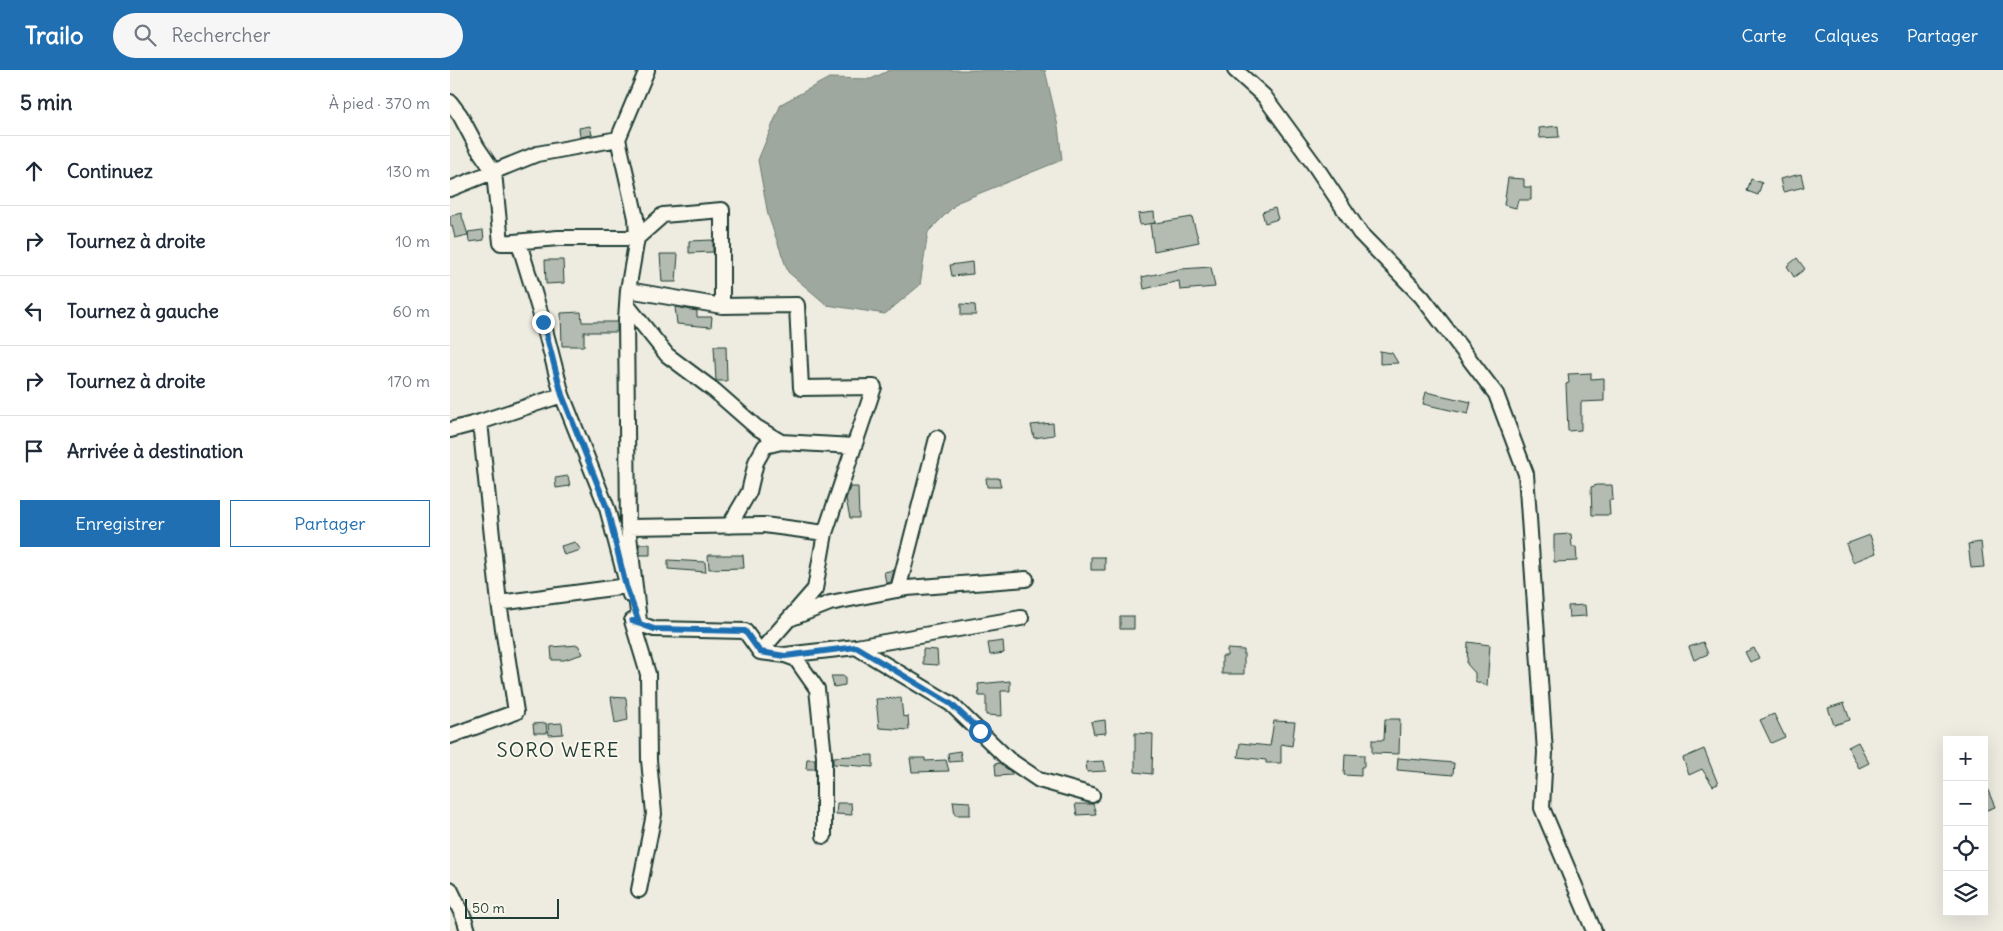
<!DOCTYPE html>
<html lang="fr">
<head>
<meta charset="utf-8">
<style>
  body { margin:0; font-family:Delius,sans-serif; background:#f6f6f7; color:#1f2937 }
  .controls { position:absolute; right:15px; bottom:15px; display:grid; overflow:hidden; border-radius:0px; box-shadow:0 5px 20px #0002 }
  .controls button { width:45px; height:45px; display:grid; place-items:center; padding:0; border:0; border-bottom:1px solid #e0e1e3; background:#fff; color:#1f2937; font:25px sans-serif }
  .scale { position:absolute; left:15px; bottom:12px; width:94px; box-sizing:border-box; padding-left:5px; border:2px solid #1f3d34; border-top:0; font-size:14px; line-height:18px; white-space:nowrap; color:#1f3d34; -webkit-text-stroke:4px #fbf7ec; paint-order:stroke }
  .stop { position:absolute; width:15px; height:15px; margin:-11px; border:4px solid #1f6fb2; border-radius:50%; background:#fff }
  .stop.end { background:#1f6fb2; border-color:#fff; box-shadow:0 1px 5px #0008 }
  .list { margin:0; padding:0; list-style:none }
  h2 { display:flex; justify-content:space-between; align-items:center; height:65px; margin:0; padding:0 20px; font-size:21px }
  h2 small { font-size:16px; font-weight:400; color:#747a83 }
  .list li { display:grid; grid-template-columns:32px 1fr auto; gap:15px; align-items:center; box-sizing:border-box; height:70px; padding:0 20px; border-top:1px solid #e0e1e3 }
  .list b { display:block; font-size:19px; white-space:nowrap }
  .list em { font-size:16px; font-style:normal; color:#747a83 }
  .actions { display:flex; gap:10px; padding:15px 20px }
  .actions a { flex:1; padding:11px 0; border:1px solid #1f6fb2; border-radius:0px; text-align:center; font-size:18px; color:#1f6fb2 }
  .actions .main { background:#1f6fb2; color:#fff }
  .icon { flex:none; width:28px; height:28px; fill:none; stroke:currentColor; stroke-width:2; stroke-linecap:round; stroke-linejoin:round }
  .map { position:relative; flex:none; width:1553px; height:861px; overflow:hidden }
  header { display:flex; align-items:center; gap:30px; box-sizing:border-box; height:70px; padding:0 25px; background:#1f6fb2; color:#fff }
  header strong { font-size:24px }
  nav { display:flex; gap:28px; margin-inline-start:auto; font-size:18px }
  .search { width:350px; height:45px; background:#f6f6f7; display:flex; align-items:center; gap:12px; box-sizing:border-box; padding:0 18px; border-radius:28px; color:#747a83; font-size:19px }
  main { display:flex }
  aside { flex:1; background:#fff }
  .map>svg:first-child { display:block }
</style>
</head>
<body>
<header>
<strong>Trailo</strong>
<div class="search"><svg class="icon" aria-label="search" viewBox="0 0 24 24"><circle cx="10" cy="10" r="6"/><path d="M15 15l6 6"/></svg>Rechercher</div>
<nav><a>Carte</a><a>Calques</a><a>Partager</a></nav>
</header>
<main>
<aside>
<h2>5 min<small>À pied · 370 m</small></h2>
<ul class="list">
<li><svg class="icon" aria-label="ahead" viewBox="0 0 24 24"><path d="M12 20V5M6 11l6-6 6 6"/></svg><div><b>Continuez</b></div><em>130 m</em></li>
<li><svg class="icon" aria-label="right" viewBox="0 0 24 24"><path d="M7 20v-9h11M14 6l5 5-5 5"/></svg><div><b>Tournez à droite</b></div><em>10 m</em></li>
<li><svg class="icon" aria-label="left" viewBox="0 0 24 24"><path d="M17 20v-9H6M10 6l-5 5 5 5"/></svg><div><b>Tournez à gauche</b></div><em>60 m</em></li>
<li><svg class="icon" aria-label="right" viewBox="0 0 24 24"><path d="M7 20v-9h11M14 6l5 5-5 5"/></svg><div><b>Tournez à droite</b></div><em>170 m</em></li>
<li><svg class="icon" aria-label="arrive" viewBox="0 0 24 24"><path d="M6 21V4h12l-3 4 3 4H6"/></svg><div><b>Arrivée à destination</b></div></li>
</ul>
<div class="actions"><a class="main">Enregistrer</a><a>Partager</a></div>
</aside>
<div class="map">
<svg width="1553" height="861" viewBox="0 0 1553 861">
  <rect width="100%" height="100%" fill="#eeece1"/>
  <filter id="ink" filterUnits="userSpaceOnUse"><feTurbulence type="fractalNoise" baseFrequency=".02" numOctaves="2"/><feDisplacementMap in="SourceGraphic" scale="10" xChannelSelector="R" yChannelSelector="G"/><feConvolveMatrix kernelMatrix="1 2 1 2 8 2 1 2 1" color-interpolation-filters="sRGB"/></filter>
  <g filter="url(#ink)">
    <!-- water -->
    <path fill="#9fa89f" stroke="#6c7d74" d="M440,0H595L608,56L612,90L508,132L478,162L470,215L435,244L377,235L338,202L318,145L308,90L331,34L379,8L421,9Z"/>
    <!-- building -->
    <path fill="#b4bbb0" stroke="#1f3d34" d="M140,56L142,65L130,67L129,58Z
      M1108,56L1109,67L1090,68L1089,58Z
      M1351,104L1354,117L1333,122L1330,109Z
      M1058,108L1074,109V117H1081V130H1068L1066,138L1054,135Z
      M1301,109L1312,113L1308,125L1297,121Z
      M825,138L828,149L815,153L812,142Z
      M704,142L705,153L690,155L688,144Z
      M11,143L18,165L5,168L2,155L0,156V146Z
      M742,147L749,172L704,181L700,154Z
      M33,160L34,170L19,172L18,162Z
      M263,170V182L239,183V171Z
      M210,184H228L226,212H212Z
      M1347,188L1355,199L1344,207L1337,196Z
      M95,190H113L114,213L96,214Z
      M522,192L523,204L502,206L500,195Z
      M761,197L765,217L730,220L729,211L694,219L692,207L731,199Z
      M511,234L525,235L526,245H511Z
      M225,237L247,241V247H262L261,257L227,254Z
      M131,242L132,252H167V262H134V276H112L111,243Z
      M264,276H276L277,311H266Z
      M930,281L942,283L948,293L930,294Z
      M1141,303V309L1154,308V331L1131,332V360L1118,361L1116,314L1119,313L1118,304Z
      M976,322L1021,332L1018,344L973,334Z
      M603,353L604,365L584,368L581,355Z
      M118,406L120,416L106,418L105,408Z
      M536,408H549L551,417H537Z
      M1147,415H1162L1163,430H1159L1160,445H1142L1141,417Z
      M400,417H408L409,448H400L396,429Z
      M1121,464L1122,477H1126L1127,491L1104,492V465Z
      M1420,465L1426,483L1403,492L1396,474Z
      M125,472L131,480L114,485L111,476Z
      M1531,472L1534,497L1521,498L1518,474Z
      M189,474H200V485H190Z
      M258,485H293L294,498L259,499Z
      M641,487H655V500H641Z
      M218,490L255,492L256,502L218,499Z
      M444,500L441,512L436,513L434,502Z
      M1135,535L1136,546L1119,547L1118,536Z
      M670,546H684V559H670Z
      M553,571L554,583L540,585L538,573Z
      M1018,572L1040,575L1037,616L1025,611V603L1017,594Z
      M1253,572L1258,584L1244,590L1239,577Z
      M128,575L133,584L114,590H102L101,577Z
      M1304,578L1309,588L1300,592L1295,582Z
      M473,579L487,580L488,595L473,594Z
      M777,579L794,580V604H772V586H777Z
      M381,606H395V615L384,617Z
      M560,611V621H551L552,646L536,645V626H529L528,614Z
      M161,627L176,628L178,650L165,653Z
      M451,628L453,647L458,646L459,660L429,658L426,629Z
      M1394,633L1400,650L1384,655L1378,638Z
      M1324,644L1335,667L1321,673L1310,650Z
      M935,649H950L949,684L922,683V670H934Z
      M655,650L656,663L644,664L641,652Z
      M824,651L845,652L842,676L831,674V693H816V690L788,687L790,673L820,676Z
      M96,653L97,663H84L83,654Z
      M112,653L113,664L99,665L98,654Z
      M685,663L703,664L702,704L685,702Z
      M1408,672L1419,693L1409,698L1398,677Z
      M1254,679L1268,714L1263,716L1252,699L1239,705L1233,688Z
      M510,681L512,691L499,692L498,683Z
      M895,684L914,685V697H911V706L894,705Z
      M423,685V697L383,694V687Z
      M460,688H475V691L496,690L499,701L462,702Z
      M948,688L1004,693L1003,705L947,700Z
      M357,689H365V699H356Z
      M654,691L656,701L637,702L636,692Z
      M550,693L561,702L562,705L546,706L545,694Z
      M1534,711L1545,737L1534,741Z
      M503,731L520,732V745H505Z
      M387,733H401L402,745L386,744Z
      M625,734H643L646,744L627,745Z"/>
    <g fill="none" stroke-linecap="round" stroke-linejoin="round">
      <!-- minor casing -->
      <g stroke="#1f3d34" stroke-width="18">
        <path id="minor" d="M785,0L814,26L866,97L910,163L972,227L1046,324L1076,404L1095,682L1092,738L1144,861
          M0,32L10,45L27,77L44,102L51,173H69L93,252L112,325L157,438L180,525
          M0,119L87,84L168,69
          M51,173L108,168H187L213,145L272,140V236L347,235L351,318L424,317L375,463L365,519L310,582
          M178,220L272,236
          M177,235L217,285L265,321L306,357L331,372L404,376
          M0,360L30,352L112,325
          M279,456L299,422L306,392L315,376L331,372
          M178,457L314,455L375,463
          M448,520L487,368
          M49,533L177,516
          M342,548L380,533L457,518L576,509
          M182,551L204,559L295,561L310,582L335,585L346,589L367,619L374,686V766
          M406,577L571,548
          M335,585L406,577L501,634L558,689L589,710L642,725
          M0,666L66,642L49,533L30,352
          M0,819L14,848L18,861
          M189,820L204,744L199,690L198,604L182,551H189L178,457L176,249L178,220L187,168L186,148L168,69L197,0"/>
      </g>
      <!-- minor -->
      <use href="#minor" stroke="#fbf7ec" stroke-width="14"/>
    </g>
  </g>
  <g fill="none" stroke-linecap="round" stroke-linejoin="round" filter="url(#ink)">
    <!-- route -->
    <path stroke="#1f6fb2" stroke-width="6" d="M93,252L112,325L157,438L176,516L189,552L182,551L204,559L295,561L310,582L335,586L406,577L501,634L530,661"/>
  </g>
  <g text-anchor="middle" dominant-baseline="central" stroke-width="4" stroke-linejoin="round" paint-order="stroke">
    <!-- quarter labels -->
    <g font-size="20" letter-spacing="1" fill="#1f3d34" stroke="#fbf7ec">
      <text x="108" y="679">SORO WERE</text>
    </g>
  </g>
</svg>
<div class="controls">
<button>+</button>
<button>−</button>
<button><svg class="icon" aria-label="locate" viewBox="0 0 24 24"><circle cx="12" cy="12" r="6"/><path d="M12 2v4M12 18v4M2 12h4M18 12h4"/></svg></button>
<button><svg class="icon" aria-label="layers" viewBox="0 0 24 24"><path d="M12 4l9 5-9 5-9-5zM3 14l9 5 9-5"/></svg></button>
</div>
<div class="scale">50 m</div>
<div class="stop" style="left:530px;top:661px"></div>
<div class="stop end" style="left:93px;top:252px"></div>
</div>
</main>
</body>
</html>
